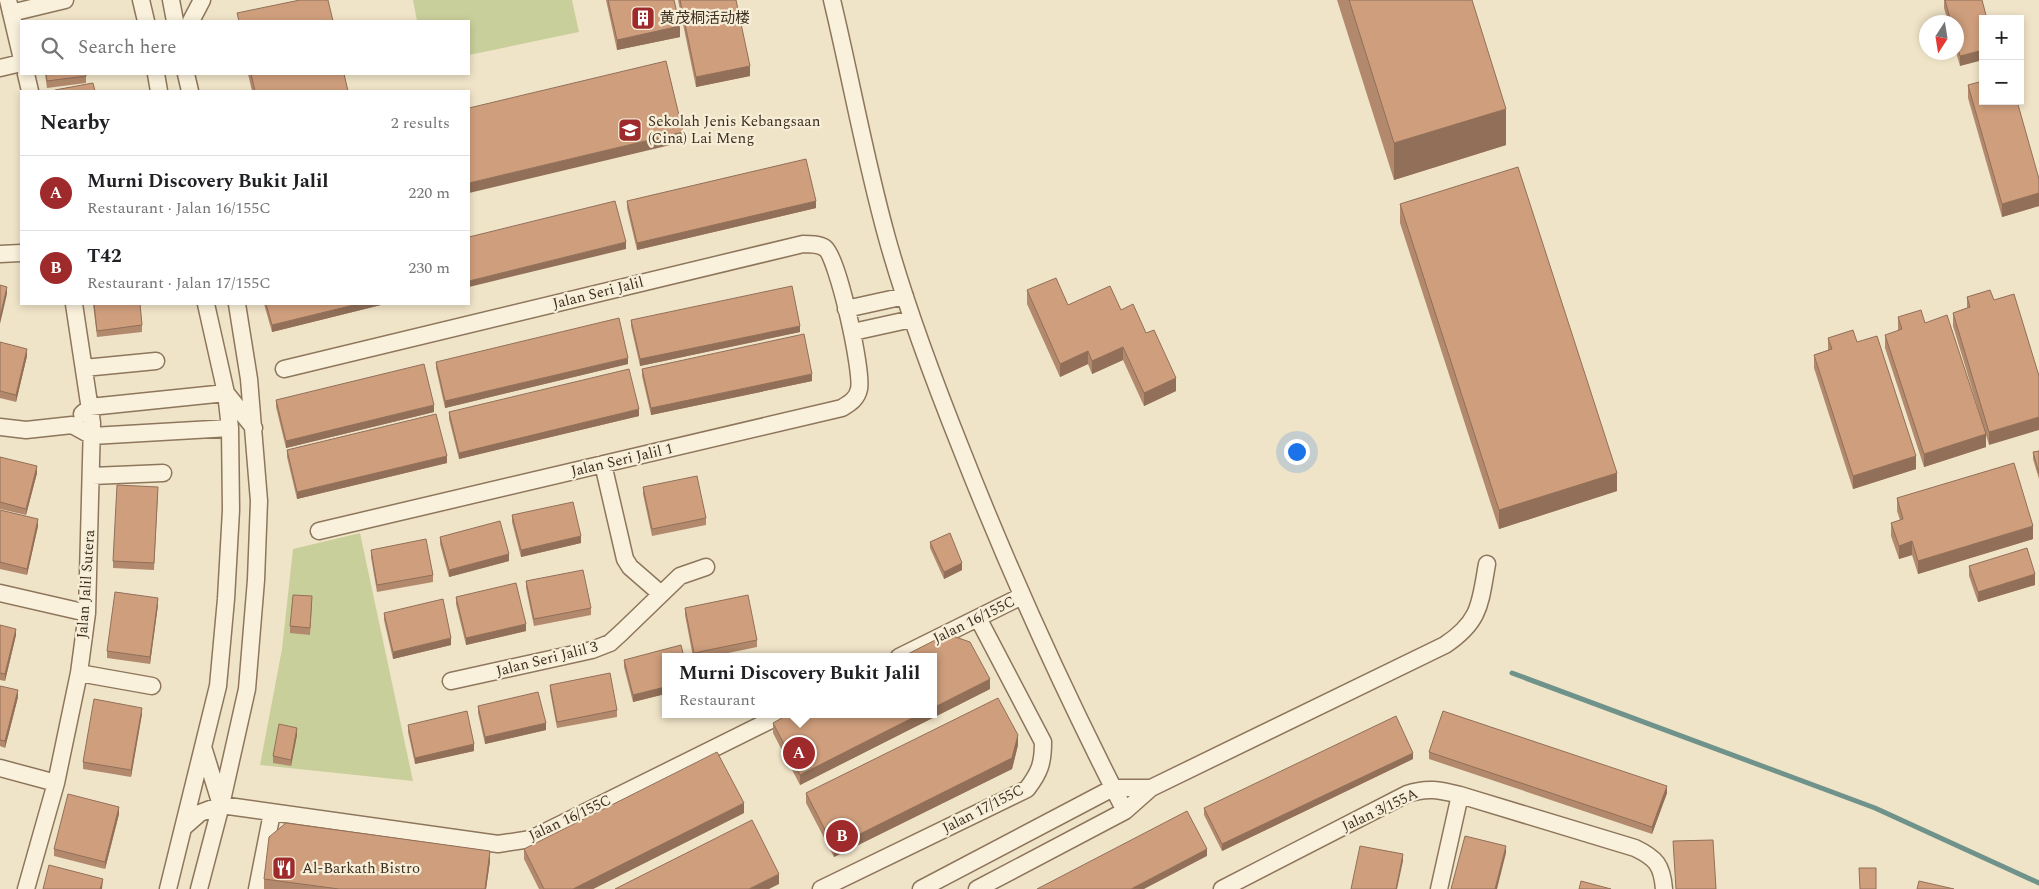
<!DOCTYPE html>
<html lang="en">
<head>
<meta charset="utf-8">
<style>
  body { margin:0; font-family:Spectral,"Noto Sans SC",serif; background:#f2f2f2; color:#202124 }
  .controls { position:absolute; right:15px; top:15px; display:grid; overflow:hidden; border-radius:0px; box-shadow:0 2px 8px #0003 }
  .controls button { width:45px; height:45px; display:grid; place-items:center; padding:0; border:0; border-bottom:1px solid #e0e0e0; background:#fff; color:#202124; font:25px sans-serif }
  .compass { position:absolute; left:1919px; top:15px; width:45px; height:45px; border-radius:50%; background:#fff; box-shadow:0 2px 8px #0003; rotate:192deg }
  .you { position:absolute; left:1296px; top:451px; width:18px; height:18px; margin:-12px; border:4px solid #fff; border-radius:50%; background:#1a73e8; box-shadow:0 0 0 8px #1a73e833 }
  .badge { display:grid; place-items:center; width:32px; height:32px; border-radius:50%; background:#9e2a2b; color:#fff; font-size:16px; font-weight:700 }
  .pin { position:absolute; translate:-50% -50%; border:2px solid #fff; box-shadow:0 1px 5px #0006 }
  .popup { position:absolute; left:662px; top:653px; width:275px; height:65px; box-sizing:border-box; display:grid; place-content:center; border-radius:0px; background:#fff; filter:drop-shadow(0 1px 4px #0005); font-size:16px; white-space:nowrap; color:#757577 }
  .popup b { font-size:19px; color:#202124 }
  .popup::after { content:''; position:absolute; left:50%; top:100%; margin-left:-10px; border:10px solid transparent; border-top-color:#fff }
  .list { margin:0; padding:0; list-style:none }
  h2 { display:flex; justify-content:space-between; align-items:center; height:65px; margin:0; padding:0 20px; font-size:21px }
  h2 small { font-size:16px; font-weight:400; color:#757577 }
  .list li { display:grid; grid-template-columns:32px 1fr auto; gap:15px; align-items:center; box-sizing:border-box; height:75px; padding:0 20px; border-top:1px solid #e0e0e0 }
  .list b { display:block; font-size:19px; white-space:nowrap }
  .list p { margin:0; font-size:16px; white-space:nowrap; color:#757577 }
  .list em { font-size:16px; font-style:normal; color:#757577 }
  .icon { flex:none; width:28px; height:28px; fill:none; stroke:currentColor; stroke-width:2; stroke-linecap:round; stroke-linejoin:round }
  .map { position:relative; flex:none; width:2039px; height:889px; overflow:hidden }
  .search { position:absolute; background:#fff; box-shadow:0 2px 8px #0003; left:20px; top:20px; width:450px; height:55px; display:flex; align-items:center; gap:12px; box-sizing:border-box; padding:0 18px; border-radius:0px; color:#757577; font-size:19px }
  .panel { position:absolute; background:#fff; box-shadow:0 2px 8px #0003; left:20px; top:90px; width:450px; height:215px; border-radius:0px }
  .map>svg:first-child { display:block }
</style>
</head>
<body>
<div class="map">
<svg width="2039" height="889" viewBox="0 0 2039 889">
  <rect width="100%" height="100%" fill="#f0e4c8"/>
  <!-- green -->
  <path fill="#c9cf9b" d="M413,0H572L579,32L469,55V21H417Z
    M360,533L413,781L260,765L282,649L293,549Z"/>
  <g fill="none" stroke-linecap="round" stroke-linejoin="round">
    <!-- stream -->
    <path stroke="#6f938a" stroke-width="5" d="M1512,673L1875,808L2039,883"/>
    <!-- street casing -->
    <g stroke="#8d765c" stroke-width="19">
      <path id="street" d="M8,0L21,55
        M141,0L146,21
        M171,0L175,21
        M832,0C851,79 865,159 887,238C907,310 934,381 962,451C1010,573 1065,694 1125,811
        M11,13L65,0
        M191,21L202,0
        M0,68L21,63
        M26,74L30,91
        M156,74L159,91
        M186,74L190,91
        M0,254L21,253
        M846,309L905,296
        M853,332L912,319
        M84,368L156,361
        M284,369L803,244C810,244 819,244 825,248C838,258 863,372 859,389C857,399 850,403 842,408L319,531
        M82,414L90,407L226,393L254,428
        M0,427L26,430L72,425L92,436L230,428
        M603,464L625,559L630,567L661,594
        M92,476L163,473
        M0,593L87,613
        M899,657L1022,596
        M79,673L152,686
        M451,681L592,650L610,643L622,632L680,576L706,567
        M204,750L221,805
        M0,768L56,783
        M184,827L200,813L221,805L498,844L531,839L783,714
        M26,889L56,783L79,673L87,613L92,423L74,304
        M168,889L218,686L226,599L231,510L230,428L226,393L206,304
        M199,889L221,805L247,689L256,580L259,501L249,379L237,304
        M257,889L272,813
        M821,889L1027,789C1040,772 1043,763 1043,742L978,618
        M921,889L1113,788H1151
        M977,889L1125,811L1151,788L1445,645C1481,621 1480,603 1487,564
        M1222,889L1407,794C1427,787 1440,790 1460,795L1635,848C1656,858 1662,865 1664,889
        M1439,889L1460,795"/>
    </g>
    <!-- street -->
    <use href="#street" stroke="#faf1dc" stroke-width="16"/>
  </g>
  <!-- wall -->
  <path fill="#b2896c" d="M606,0H674L680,37L617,50Z
    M678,0H736L750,76L696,87Z
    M1337,0H1472L1506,145L1394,180Z
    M1944,0H1982L1960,66L1956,52V22H1948L1944,8Z
    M45,74H86V83L47,88Z
    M248,74H344L348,91H252Z
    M1968,85L2039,179V206L2002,217L1968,98Z
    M627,201L816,208L637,250L627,208Z
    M1400,204L1617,491L1499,529L1400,223Z
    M1027,290L1068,305L1121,310L1146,333L1176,391L1144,406L1123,360L1092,374L1088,364L1060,377L1027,304Z
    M1990,290L1989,445L1953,326V313L1967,308V297Z
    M93,304H140L142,325V332L97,337Z
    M264,304H385L272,332Z
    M1898,317L1925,323L1986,447L1924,467L1885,348V335L1898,331Z
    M631,320L800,332L640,366L631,326Z
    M1828,338L1857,342L1916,469L1853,489L1814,368V355L1828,350Z
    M0,342L27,356L16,402L0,398Z
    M436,362L628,364L445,408L436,368Z
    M642,369L812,381L651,415L642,376Z
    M276,400L434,412L286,448L276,407Z
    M449,412L639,416L459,459L449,419Z
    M287,450L447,463L297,499L287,457Z
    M2039,451V479L2033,459V452Z
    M0,457L37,473L26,515L0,509Z
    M643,487L706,518V525L652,536L643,494Z
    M158,494L154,570L113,568V561Z
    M1897,498L2033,539L1918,574L1912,555L1899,559L1891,536V523L1900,520L1897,511Z
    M0,510L38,526L27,575L0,569Z
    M512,515L581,543L521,557L512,522Z
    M440,537L509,561L449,577L440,544Z
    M930,542L962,570L944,579L930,548Z
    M371,550L433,575V582L377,592L371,557Z
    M1969,566L2035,585L1978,602L1969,576Z
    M526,581L591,608V615L534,626L526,588Z
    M456,597L526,631L466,645L456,604Z
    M312,603L310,635L290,633V626Z
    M158,605L150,664L107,658V651Z
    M685,608L757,640V647L709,657H693L685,615Z
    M384,613L451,645L393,659L384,620Z
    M0,625L16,635L5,681L0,680Z
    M665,657V694L633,702L624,667V660Z
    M550,685L617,710V717L557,728L550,691Z
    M0,686L18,697L5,748L0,746Z
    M990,689L800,785L773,733V723Z
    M478,706L546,730L485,744L478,713Z
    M142,714L131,777L83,769V762Z
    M408,725L474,751L415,764L408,732Z
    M297,735L291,766L273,763V756Z
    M1018,745L1012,769L834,857L806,803V793Z
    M1429,752L1667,793L1652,834L1429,759Z
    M1413,759L1222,851L1204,815V808Z
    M744,813L593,889H539L524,859V849Z
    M119,814L105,869L54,856V849Z
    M490,861L486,889H264V879Z"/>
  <!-- shaded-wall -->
  <path fill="#916f58" d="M680,26V37L617,50V40Z
    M1983,50V60L1960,66V56Z
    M750,66V76L696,87V77Z
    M1506,109V145L1394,180V143Z
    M683,132V142L469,193V183Z
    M2039,193V206L2002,217V204Z
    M816,201V208L637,250V243Z
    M626,242V249L469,287V281Z
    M7,287V294L0,324V317Z
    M358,304H385L272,332V325Z
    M800,326V332L640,366V359Z
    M1123,347V360L1092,374V361Z
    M27,349V356L16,402V395Z
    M1088,351V364L1060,377V364Z
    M628,358V364L445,408V401Z
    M812,374V381L651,415V408Z
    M1176,378V391L1144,406V393Z
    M434,405V412L286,448V441Z
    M639,409V416L459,459V453Z
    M2039,417V430L1989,445V432Z
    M1986,434V447L1924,467V454Z
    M447,456V463L297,499V492Z
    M1916,456V469L1853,489V476Z
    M37,466V473L26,515V509Z
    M1617,473V491L1499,529V510Z
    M38,519V526L27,575V569Z
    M2033,526V539L1918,574V561Z
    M581,536V543L521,557V550Z
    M1912,541V555L1899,559V546Z
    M509,554V561L449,577V570Z
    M962,563V570L944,579V572Z
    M2035,574V585L1978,602V592Z
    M158,598V605L150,664V657Z
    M526,624V631L466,645V638Z
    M16,629V635L5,681V674Z
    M451,638V645L393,659V652Z
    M990,679V689L800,785V775L920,714H933V708Z
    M665,687V694L633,702V695Z
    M18,690V697L5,748V741Z
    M142,708V714L131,777V770Z
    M546,723V730L485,744V737Z
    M297,728V735L291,766V760Z
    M1018,735V745L1012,769L834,857V847Z
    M474,744V751L415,764V758Z
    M1413,753V759L1222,851V844Z
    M1667,786V793L1652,834V827Z
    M744,803V813L593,889H573Z
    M119,807V814L105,869V862Z
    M1506,846V853L1497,889H1495Z
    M1207,849V856L1144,889H1131Z
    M490,851V861L486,889H485Z
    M1403,854V861L1397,889H1396Z
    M779,874V884L769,889H749Z
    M103,879L102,889H100Z"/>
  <!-- building -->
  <path fill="#cf9f7d" stroke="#916f58" d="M300,0H328L333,21H239L237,13Z
    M608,0H674L680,26L617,40Z
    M680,0H736L750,66L696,77Z
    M1349,0H1472L1506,109L1394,143Z
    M1945,0H1982L1987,19H1983V50L1960,56L1956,42V22H1951Z
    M666,61L683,132L469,183V108Z
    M46,74H86V76L47,81Z
    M251,74H344L348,91H255Z
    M1983,81V101H2017L2039,179V193L2002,204L1968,85Z
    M93,83L95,91H56L55,90Z
    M806,159L816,201L637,243L627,201Z
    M1518,167L1617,473L1499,510L1400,204Z
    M615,201L626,242L469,281V237Z
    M1056,278L1068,305L1110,286L1121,310L1133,304L1146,333L1154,330L1176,378L1144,393L1123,347L1092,361L1088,351L1060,364L1027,290Z
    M0,285L7,287L0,317Z
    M792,286L800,326L640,359L631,320Z
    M1990,290L1994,300L2014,294L2039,376V417L1989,432L1953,313L1970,307L1967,297Z
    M94,304H140L142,325L97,331Z
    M266,304H358L272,325Z
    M1921,310L1925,323L1947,315L1986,434L1924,454L1885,335L1902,329L1898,317Z
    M619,318L628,358L445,401L436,362Z
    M1853,330L1857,342L1877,336L1916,456L1853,476L1814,355L1832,349L1828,338Z
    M804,334L812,374L651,408L642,369Z
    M0,342L27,349L16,395L0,391Z
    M424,364L434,405L286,441L276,400Z
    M629,369L639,409L459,453L449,412Z
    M436,414L447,456L297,492L287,450Z
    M2039,451V473L2033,452Z
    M0,457L37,466L26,509L0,502Z
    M2014,463L2033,526L1918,561L1912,541L1899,546L1891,523L1903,519L1897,498Z
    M697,476L706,518L652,529L643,487Z
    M117,485L158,487L154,563L113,561Z
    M573,502L581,536L521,550L512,515Z
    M0,510L38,519L27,569L0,562Z
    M500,521L509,554L449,570L440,537Z
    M950,533L962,563L944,572L930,542Z
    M426,539L433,575L377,585L371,550Z
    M2027,548L2035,574L1978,592L1969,566Z
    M583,570L591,608L534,619L526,581Z
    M516,583L526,624L466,638L456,597Z
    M115,592L158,598L150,657L107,651Z
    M293,595L312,596L310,628L290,626Z
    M748,595L757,640L694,653L685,608Z
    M443,599L451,638L393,652L384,613Z
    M0,625L16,629L5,674L0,673Z
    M947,634L970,642L990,679L933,708V657H902Z
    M681,645L684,657H665V687L633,695L624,660Z
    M610,673L617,710L557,722L550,685Z
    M0,686L18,690L5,741L0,740Z
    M538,692L546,723L485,737L478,706Z
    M998,698L1018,735L1012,758L834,847L806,793Z
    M94,699L142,708L131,770L83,762Z
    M467,711L474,744L415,758L408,725Z
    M1443,711L1667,786L1652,827L1429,752Z
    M789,714H920L800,775L773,723Z
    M1396,716L1413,753L1222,844L1204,808Z
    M279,724L297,728L291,760L273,756Z
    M717,752L744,803L573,889H544L524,849Z
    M68,794L119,807L105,862L54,849Z
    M1187,811L1207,849L1131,889H1037Z
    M752,820L779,874L749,889H615Z
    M286,823L490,851L485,889H339L264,879L269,837Z
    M1465,836L1506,846L1495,889H1451Z
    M1713,840L1716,889H1676L1673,841Z
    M1360,846L1403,854L1396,889H1351Z
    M49,865L103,879L100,889H43Z
    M1859,868H1876V889H1860Z
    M1581,881L1611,889H1579Z
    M1919,881L1954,889H1917Z"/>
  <!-- icons -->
  <defs>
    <g id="building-square" transform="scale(1.25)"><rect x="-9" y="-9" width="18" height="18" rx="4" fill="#9e2a2b" stroke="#f7eed8"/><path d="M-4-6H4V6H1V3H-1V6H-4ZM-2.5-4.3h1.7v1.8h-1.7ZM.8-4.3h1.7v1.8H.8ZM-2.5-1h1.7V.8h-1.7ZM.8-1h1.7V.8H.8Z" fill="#fff"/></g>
    <g id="school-square" transform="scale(1.25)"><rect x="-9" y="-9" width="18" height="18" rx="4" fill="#9e2a2b" stroke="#f7eed8"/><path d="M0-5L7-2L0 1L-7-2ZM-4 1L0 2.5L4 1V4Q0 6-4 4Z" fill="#fff"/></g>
    <g id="restaurant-square" transform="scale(1.25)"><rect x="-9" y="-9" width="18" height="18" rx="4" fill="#9e2a2b" stroke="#f7eed8"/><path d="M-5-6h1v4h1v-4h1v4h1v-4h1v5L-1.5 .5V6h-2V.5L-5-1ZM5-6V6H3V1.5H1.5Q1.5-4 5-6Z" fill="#fff"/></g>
  </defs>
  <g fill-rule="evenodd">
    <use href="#building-square" x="643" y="18"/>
    <use href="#school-square" x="630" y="130"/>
    <use href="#restaurant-square" x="284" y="868"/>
  </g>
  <g text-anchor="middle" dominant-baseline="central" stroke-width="4.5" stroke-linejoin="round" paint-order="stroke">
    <!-- poi labels -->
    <g font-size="15" fill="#3d2e20" stroke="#f7eed8" text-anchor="start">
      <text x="660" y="18">黄茂桐活动楼</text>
      <text x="648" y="121">Sekolah Jenis Kebangsaan<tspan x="648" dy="17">(Cina) Lai Meng</tspan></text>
      <text x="302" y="868">Al-Barkath Bistro</text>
    </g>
    <!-- street labels -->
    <g font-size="15" fill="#3d2e20" stroke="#f7eed8">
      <text transform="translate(598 293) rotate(-14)">Jalan Seri Jalil</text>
      <text transform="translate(622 460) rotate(-13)">Jalan Seri Jalil 1</text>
      <text transform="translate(86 584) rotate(-86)">Jalan Jalil Sutera</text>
      <text transform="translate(974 620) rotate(-26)">Jalan 16/155C</text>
      <text transform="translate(547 659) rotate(-14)">Jalan Seri Jalil 3</text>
      <text transform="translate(983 809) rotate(-27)">Jalan 17/155C</text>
      <text transform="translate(1380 810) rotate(-25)">Jalan 3/155A</text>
      <text transform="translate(570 818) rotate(-25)">Jalan 16/155C</text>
    </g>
  </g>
</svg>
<div class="controls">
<button>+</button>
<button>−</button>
</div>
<svg class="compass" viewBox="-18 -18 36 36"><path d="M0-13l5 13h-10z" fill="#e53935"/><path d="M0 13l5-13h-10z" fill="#757577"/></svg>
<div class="you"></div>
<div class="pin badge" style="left:799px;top:753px">A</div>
<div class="popup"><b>Murni Discovery Bukit Jalil</b>Restaurant</div>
<div class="pin badge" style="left:842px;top:836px">B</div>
<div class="search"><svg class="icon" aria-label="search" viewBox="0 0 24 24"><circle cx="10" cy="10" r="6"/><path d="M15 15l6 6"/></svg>Search here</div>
<section class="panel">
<h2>Nearby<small>2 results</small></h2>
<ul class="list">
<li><span class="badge">A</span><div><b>Murni Discovery Bukit Jalil</b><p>Restaurant · Jalan 16/155C</p></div><em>220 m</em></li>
<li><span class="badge">B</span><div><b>T42</b><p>Restaurant · Jalan 17/155C</p></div><em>230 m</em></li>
</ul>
</section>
</div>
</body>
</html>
